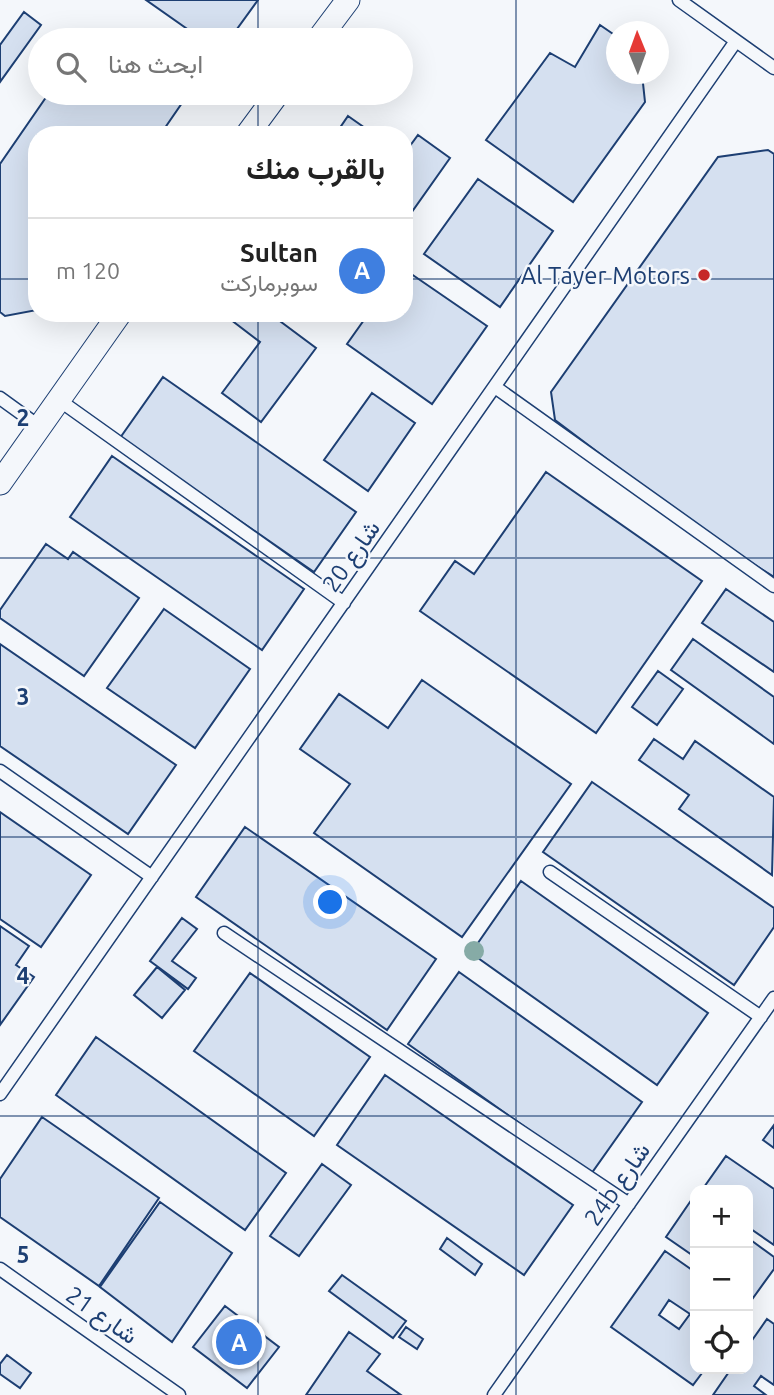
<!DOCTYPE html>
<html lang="ar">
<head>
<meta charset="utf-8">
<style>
  body { margin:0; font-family:Ubuntu,Vazirmatn,sans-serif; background:#f6f6f6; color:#222; direction:rtl }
  .controls { position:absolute; right:21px; bottom:21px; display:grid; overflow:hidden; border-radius:14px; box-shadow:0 7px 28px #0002 }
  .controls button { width:63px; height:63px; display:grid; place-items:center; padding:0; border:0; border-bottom:2px solid #e0e0e0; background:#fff; color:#222; font:35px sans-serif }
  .compass { position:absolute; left:606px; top:21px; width:63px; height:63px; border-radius:50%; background:#fff; box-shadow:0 7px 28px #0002; rotate:359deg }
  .you { position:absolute; left:331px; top:903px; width:24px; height:24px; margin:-18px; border:5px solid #fff; border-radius:50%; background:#1a73e8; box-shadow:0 0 0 10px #1a73e833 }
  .badge { display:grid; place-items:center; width:46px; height:46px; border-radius:50%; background:#c62828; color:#fff; font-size:23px; font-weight:700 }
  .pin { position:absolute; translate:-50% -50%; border:4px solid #fff; box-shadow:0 2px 7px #0006 }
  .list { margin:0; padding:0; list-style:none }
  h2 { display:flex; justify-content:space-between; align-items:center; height:91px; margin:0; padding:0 28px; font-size:30px }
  h2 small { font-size:23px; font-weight:400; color:#767676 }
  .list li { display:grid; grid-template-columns:46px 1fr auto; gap:21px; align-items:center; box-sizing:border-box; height:105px; padding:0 28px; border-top:2px solid #e0e0e0 }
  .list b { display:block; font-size:26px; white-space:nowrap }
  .list p { margin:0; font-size:23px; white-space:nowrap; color:#767676 }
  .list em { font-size:23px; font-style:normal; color:#767676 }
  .icon { flex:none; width:38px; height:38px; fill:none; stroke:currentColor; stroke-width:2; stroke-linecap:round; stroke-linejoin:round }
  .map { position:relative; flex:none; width:774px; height:1395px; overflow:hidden; direction:ltr }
  .search { position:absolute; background:#fff; box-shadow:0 7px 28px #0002; left:28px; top:28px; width:385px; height:77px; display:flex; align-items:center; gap:18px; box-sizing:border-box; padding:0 24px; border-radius:38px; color:#767676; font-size:26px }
  .panel { position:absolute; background:#fff; box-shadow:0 7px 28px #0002; left:28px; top:126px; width:385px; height:196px; border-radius:28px; direction:rtl }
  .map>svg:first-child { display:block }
</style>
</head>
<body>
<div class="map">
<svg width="774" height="1395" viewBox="0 0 774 1395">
  <rect width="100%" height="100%" fill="#f4f7fb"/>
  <!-- building -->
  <path fill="#d5e0f0" stroke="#1d3f73" stroke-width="2" fill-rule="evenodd" d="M146,0H258L229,40H203Z
    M24,12L41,25L0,82V45Z
    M600,25L616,36V74H642L645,102L573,202L486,140L550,53L575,67Z
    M49,93H167L182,103L160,135H37V310L5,316L0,312V164Z
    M348,116L375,135H335Z
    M418,135L450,158L404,223V154Z
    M768,150L774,154V577L708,535L555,420L551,392L718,157Z
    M478,179L553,231L500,307L424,254Z
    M404,269L487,326L432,404L347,344L369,313H404Z
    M222,313H269L316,348L261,422L222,393L260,342Z
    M163,377L356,512L314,572L120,438Z
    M372,393L415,423L368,491L324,460Z
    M112,456L304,589L262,650L70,517Z
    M546,472L702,581L596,733L420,611L455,561L474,574Z
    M46,544L68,559L73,552L139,598L84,676L0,618V610Z
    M726,589L774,622V672L702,623Z
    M164,609L250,669L195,748L107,688Z
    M693,639L774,697V744L671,670Z
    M0,644L176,765L128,834L0,746Z
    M658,671L683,689L657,725L632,707Z
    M422,680L571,784L462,937L314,833L350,784L300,749L339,694L388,728Z
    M654,739L683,759L695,741L774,797L772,875L679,809L689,795L639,760Z
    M592,782L774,908V927L734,985L543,852Z
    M0,812L91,875L41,947L0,919Z
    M245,827L436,959L387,1030L196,897Z
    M521,881L708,1013L657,1085L471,953Z
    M182,918L197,929L172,961L196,978L188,989L150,961Z
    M0,926L29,946L16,965L34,977L0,1025Z
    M157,967L185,990L162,1018L134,995Z
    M459,972L642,1102L591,1174L408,1044Z
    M250,973L370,1057L314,1136L194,1051Z
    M96,1037L286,1173L245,1230L56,1095Z
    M385,1075L573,1205L524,1275L337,1145Z
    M42,1117L159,1198L99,1286L0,1217V1179Z
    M774,1125V1148L763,1140Z
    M726,1156L774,1189V1245L748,1227V1190H702Z
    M322,1164L351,1185L299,1256L270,1236Z
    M692,1199L695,1202V1257L666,1237Z
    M160,1202L232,1253L172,1342L100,1287Z
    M447,1238L482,1264L475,1275L440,1249Z
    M748,1238L774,1257V1269L753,1298L748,1294Z
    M665,1251L695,1272V1369H705L693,1385L611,1327ZM669,1300L690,1314L679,1329L659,1315Z
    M342,1275L406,1321L393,1338L329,1291Z
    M225,1306L279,1347L247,1388L193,1347Z
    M767,1319L774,1324V1385L761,1376L754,1386L766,1395H713L731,1369H748V1346Z
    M406,1327L423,1339L417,1349L399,1337Z
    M349,1332L380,1354L367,1371L401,1395H306Z
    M7,1355L31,1373L20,1388L0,1374V1364Z"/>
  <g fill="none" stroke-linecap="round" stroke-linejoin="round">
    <!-- service casing -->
    <g stroke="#1d3f73" stroke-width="15">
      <path id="service" d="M679,0L774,68
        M495,387L774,586
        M0,398L40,427
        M59,400L344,603
        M0,771L152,877
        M550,872L761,1017
        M224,933L629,1204
        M0,1094L736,41
        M0,1269L179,1395
        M494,1395L774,998"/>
    </g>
    <!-- minor casing -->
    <g stroke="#1d3f73" stroke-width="25">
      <path id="minor" d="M318,40L348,0
        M247,135L278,93
        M0,483L120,313"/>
    </g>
    <!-- service -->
    <use href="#service" stroke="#f4f7fb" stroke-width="12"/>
    <!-- minor -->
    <use href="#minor" stroke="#f4f7fb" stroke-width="23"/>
  </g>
  <!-- trees -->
  <circle fill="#86aba6" cx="474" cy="951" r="10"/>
  <!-- grid -->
  <path fill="none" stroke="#1d3f73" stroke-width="2" stroke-opacity="0.55" d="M258,0V40M516,0V1395M258,93V135M0,279H37M404,279H774M258,313V1395M0,558H774M0,837H774M0,1116H774"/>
  <!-- markers -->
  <circle fill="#c62828" stroke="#f4f7fb" stroke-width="2.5" cx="704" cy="275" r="7"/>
  <g text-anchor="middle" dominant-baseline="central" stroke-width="5" stroke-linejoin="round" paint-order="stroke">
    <!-- poi labels -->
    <g font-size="24" fill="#1d3f73" stroke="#f4f7fb" text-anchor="end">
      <text x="690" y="275">Al Tayer Motors</text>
    </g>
    <!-- street labels -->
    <g font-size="24" fill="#1d3f73" stroke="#f4f7fb">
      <text transform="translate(351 556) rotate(-55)">شارع 20</text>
      <text transform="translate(617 1184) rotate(-55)">24b شارع</text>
      <text transform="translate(102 1315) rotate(35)">شارع 21</text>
    </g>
  </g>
  <g font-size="23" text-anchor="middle" font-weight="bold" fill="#1d3f73" stroke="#f4f7fb" stroke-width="5" stroke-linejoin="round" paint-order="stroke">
    <text x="23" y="426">2</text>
    <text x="23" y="705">3</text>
    <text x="23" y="984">4</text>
    <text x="23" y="1263">5</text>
  </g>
</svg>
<div class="controls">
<button>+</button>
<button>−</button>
<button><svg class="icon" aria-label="locate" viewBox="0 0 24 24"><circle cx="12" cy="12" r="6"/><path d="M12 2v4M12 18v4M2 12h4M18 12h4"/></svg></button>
</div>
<svg class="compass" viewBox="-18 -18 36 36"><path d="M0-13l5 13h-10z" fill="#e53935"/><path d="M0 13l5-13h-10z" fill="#767676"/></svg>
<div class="you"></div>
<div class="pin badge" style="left:239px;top:1342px;background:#3f7fe0">A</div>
<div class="search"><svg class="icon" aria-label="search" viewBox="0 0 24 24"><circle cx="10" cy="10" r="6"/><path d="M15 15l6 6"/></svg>ابحث هنا</div>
<section class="panel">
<h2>بالقرب منك<small></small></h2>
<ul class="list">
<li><span class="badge" style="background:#3f7fe0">A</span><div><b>Sultan</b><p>سوبرماركت</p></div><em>120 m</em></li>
</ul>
</section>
</div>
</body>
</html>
